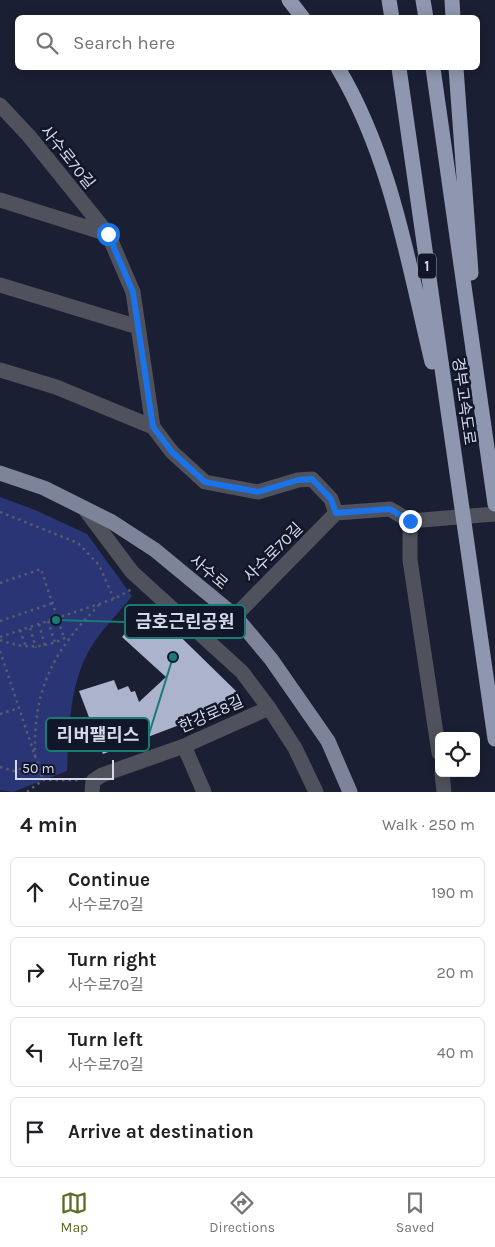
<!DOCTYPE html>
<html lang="en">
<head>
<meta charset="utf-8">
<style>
  body { margin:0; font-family:Karla,"Noto Sans KR",sans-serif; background:#f2f2f2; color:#202124 }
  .controls { position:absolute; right:15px; bottom:15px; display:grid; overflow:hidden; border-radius:8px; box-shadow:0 2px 12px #0003 }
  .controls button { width:45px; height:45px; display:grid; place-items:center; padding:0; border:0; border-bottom:1px solid #e0e0e0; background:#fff; color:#202124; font:25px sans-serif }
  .scale { position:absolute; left:15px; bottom:12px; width:99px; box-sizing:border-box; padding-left:5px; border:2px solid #d5d9e7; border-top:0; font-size:14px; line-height:18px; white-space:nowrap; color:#d5d9e7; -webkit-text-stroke:4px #111629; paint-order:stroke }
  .stop { position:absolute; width:15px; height:15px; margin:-11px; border:4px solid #1a73e8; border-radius:50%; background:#fff }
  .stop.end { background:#1a73e8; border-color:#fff; box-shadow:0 1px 5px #0008 }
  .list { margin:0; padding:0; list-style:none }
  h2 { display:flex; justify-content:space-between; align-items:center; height:65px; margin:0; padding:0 20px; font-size:21px }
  h2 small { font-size:16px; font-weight:400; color:#757577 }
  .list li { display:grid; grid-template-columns:32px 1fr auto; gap:15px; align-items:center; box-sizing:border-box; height:70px; margin:0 10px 10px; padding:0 10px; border:1px solid #e0e0e0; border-radius:8px }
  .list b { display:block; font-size:19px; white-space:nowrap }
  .list p { margin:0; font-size:16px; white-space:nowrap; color:#757577 }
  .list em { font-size:16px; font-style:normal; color:#757577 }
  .icon { flex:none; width:28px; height:28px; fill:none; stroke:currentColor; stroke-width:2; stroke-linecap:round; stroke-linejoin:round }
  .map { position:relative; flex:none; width:495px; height:792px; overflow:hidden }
  .search { position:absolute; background:#fff; box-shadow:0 2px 12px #0003; left:15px; right:15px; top:15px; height:55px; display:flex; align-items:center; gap:12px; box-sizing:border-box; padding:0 18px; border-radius:8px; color:#757577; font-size:19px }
  .sheet { height:385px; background:#fff }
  nav { display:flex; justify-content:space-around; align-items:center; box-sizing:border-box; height:70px; border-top:1px solid #e0e0e0; background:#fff; font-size:14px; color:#757577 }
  nav a { display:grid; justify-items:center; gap:2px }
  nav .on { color:#5b6d25 }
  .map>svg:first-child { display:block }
</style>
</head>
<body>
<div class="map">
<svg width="495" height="792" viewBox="0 0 495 792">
  <rect width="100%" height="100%" fill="#1a1f33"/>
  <!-- green -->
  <path fill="#2a3576" d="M0,497L35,510L87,534L132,596C120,612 104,627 93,644C69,681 69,729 67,771L13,792L0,790Z"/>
  <!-- building -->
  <path fill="#abb3cd" d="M149,606L236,691L232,705L103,754L79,691L114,680L118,690L128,686L131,692L135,691L139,702L166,677L122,637Z"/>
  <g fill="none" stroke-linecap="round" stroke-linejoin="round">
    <!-- path -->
    <path stroke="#565b6d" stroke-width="2.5" stroke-dasharray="2.5 4" stroke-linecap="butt" d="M0,512L78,543L99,565L114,599
      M0,583L41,569L64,638
      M0,621L53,603
      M48,621L55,643
      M39,624L45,646
      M30,628L36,648
      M20,630L26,647
      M0,637L114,599L132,589
      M0,640C25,649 45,649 69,636
      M0,651L43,780
      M0,714L19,708
      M35,757C33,688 53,651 101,603
      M0,767L14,771L38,763
      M27,792L43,780H79"/>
    <!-- minor -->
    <path stroke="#4f525c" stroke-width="15" d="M0,105L29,136L108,234
      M0,200L108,234L133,292L153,427L56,387L0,370
      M0,285L138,327
      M153,427L172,452L205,482L258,492L298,480L312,479L331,499L336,513
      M84,508L132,572L242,672L269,708L295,748L316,792
      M235,616L336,513L390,509L410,521
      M184,746L204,792
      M439,753L410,560V521L495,514
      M442,773L444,792
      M92,792L93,781L102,775L184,746L269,708"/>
    <!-- major -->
    <path stroke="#7d8399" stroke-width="15" d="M0,473L44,488L112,522L155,550L235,616L271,659L328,741L350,792"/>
    <!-- highway -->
    <path stroke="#8f97b0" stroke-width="15" d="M289,0L303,18
      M389,0L392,18
      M423,0L426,18
      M452,0L453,18
      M338,68C391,157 408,262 432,362
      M399,68L495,739
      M433,68L495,504
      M456,68L471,273"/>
  </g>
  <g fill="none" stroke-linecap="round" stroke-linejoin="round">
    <!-- route -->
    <path stroke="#1a73e8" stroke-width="6" d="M108,234L133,292L153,427L172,452L205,482L258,492L298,480L312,479L331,499L336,513L390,509L410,521"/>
  </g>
  <g text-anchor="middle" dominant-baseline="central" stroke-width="5" stroke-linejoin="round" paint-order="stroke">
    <!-- shield labels -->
    <rect fill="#111629" stroke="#9a9eae" stroke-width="1" x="418" y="253.5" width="18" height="25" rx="4"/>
    <g font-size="15" font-weight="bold" fill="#d5d9e7">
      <text x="427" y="266">1</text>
    </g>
    <!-- street labels -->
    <g font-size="16" fill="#d5d9e7" stroke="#111629">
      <text transform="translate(68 157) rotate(51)">사수로70길</text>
      <text transform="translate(464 401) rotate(82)">경부고속도로</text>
      <text transform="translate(273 552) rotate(-45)">사수로70길</text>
      <text transform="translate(209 572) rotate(40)">사수로</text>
      <text transform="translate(211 714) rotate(-24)">한강로8길</text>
    </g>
  </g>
  <!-- callouts -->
  <path fill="none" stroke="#197b74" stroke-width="2" d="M56 620L125 622M173 657L149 734"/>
  <g fill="#197b74" stroke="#111629" stroke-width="2">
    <circle cx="56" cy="620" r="5"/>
    <circle cx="173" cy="657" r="5"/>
  </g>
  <g fill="#111629" stroke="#197b74" stroke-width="2">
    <rect x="125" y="605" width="120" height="33" rx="5"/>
    <rect x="46" y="718" width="103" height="33" rx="5"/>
  </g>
  <g font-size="18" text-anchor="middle" font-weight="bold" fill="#d5d9e7">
    <text x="185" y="628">금호근린공원</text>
    <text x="98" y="741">리버팰리스</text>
  </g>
</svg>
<div class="controls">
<button><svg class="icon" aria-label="locate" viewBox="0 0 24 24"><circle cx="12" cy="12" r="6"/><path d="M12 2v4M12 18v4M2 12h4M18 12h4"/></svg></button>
</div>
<div class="scale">50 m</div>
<div class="stop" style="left:108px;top:234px"></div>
<div class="stop end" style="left:410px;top:521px"></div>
<div class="search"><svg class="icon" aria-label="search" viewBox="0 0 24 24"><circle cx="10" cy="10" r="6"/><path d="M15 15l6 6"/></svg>Search here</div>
</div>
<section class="sheet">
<h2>4 min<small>Walk · 250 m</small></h2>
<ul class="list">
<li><svg class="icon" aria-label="ahead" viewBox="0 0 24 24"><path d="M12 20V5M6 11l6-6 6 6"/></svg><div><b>Continue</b><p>사수로70길</p></div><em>190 m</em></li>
<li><svg class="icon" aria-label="right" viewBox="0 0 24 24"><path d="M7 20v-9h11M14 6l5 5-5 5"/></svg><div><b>Turn right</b><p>사수로70길</p></div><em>20 m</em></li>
<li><svg class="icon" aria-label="left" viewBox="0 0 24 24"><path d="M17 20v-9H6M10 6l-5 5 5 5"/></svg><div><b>Turn left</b><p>사수로70길</p></div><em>40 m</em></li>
<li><svg class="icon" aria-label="arrive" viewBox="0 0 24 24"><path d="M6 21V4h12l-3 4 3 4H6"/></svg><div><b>Arrive at destination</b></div></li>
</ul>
</section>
<nav>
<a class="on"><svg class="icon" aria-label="map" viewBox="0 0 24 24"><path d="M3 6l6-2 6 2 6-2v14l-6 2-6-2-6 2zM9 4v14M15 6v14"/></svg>Map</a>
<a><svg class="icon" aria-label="directions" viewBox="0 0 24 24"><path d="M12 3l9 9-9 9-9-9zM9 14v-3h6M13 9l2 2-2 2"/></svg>Directions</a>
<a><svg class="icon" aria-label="saved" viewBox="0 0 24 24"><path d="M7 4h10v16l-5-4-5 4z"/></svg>Saved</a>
</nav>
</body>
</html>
